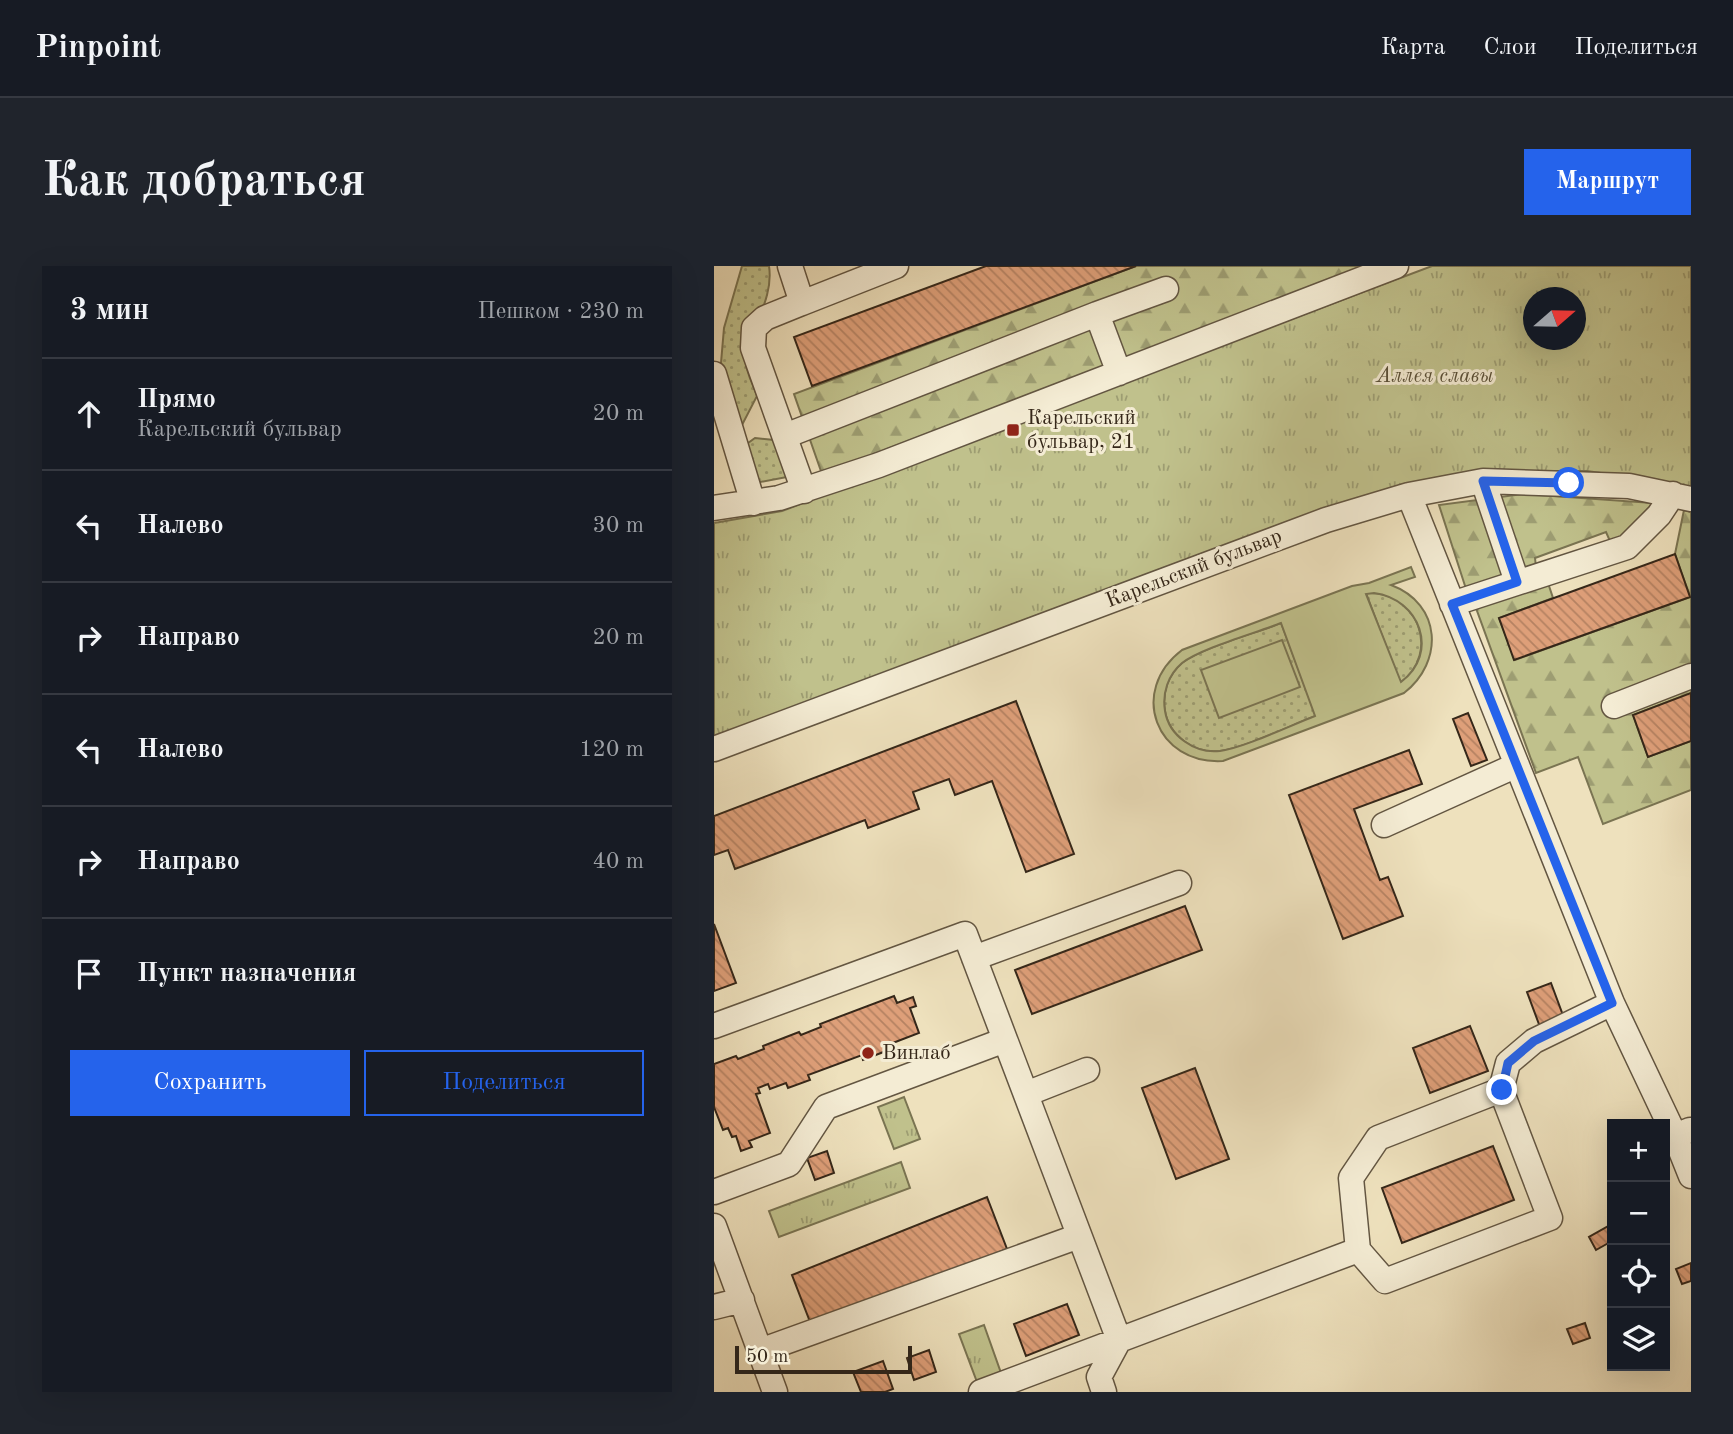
<!DOCTYPE html>
<html lang="ru">
<head>
<meta charset="utf-8">
<style>
  body { margin:0; font-family:"Old Standard TT",serif; background:#20242c; color:#f1f3f6 }
  .controls { position:absolute; right:21px; bottom:21px; display:grid; overflow:hidden; border-radius:0px; box-shadow:0 7px 28px #0002 }
  .controls button { width:63px; height:63px; display:grid; place-items:center; padding:0; border:0; border-bottom:2px solid #363941; background:#171b24; color:#f1f3f6; font:35px sans-serif }
  .compass { position:absolute; left:809px; top:21px; width:63px; height:63px; border-radius:50%; background:#171b24; box-shadow:0 7px 28px #0002; rotate:70deg }
  .scale { position:absolute; left:21px; bottom:18px; width:177px; box-sizing:border-box; padding-left:7px; border:4px solid #352719; border-top:0; font-size:19px; line-height:24px; white-space:nowrap; color:#352719; -webkit-text-stroke:5px #f4ecd4; paint-order:stroke }
  .stop { position:absolute; width:21px; height:21px; margin:-16px; border:5px solid #2563eb; border-radius:50%; background:#fff }
  .stop.end { background:#2563eb; border-color:#fff; box-shadow:0 2px 7px #0008 }
  .list { margin:0; padding:0; list-style:none }
  h2 { display:flex; justify-content:space-between; align-items:center; height:91px; margin:0; padding:0 28px; font-size:30px }
  h2 small { font-size:23px; font-weight:400; color:#9ea1a6 }
  .list li { display:grid; grid-template-columns:46px 1fr auto; gap:21px; align-items:center; box-sizing:border-box; height:112px; padding:0 28px; border-top:2px solid #363941 }
  .list b { display:block; font-size:26px; white-space:nowrap }
  .list p { margin:0; font-size:23px; white-space:nowrap; color:#9ea1a6 }
  .list em { font-size:23px; font-style:normal; color:#9ea1a6 }
  .actions { display:flex; gap:14px; padding:21px 28px }
  .actions a { flex:1; padding:16px 0; border:2px solid #2563eb; border-radius:0px; text-align:center; font-size:24px; color:#2563eb }
  .actions .main { background:#2563eb; color:#fff }
  .icon { flex:none; width:38px; height:38px; fill:none; stroke:currentColor; stroke-width:2; stroke-linecap:round; stroke-linejoin:round }
  .map { position:relative; flex:none; width:977px; height:1126px; overflow:hidden; border-radius:0px }
  header { display:flex; align-items:center; gap:42px; box-sizing:border-box; height:98px; padding:0 35px; background:#171b24; border-bottom:2px solid #363941 }
  header strong { font-size:33px }
  nav { display:flex; gap:38px; margin-inline-start:auto; font-size:24px }
  .intro { display:flex; align-items:center; justify-content:space-between; box-sizing:border-box; height:168px; padding:0 42px }
  h1 { margin:0; font-size:49px }
  .button { padding:18px 32px; border-radius:0px; background:#2563eb; color:#fff; font-size:24px; font-weight:700 }
  main { display:flex; gap:42px; padding:0 42px }
  aside { flex:1; background:#171b24; border-radius:0px; box-shadow:0 7px 28px #0002 }
  .map>svg:first-child { display:block }
</style>
</head>
<body>
<header>
<strong>Pinpoint</strong>
<nav><a>Карта</a><a>Слои</a><a>Поделиться</a></nav>
</header>
<div class="intro"><h1>Как добраться</h1><a class="button">Маршрут</a></div>
<main>
<aside>
<h2>3 мин<small>Пешком · 230 m</small></h2>
<ul class="list">
<li><svg class="icon" aria-label="ahead" viewBox="0 0 24 24"><path d="M12 20V5M6 11l6-6 6 6"/></svg><div><b>Прямо</b><p>Карельский бульвар</p></div><em>20 m</em></li>
<li><svg class="icon" aria-label="left" viewBox="0 0 24 24"><path d="M17 20v-9H6M10 6l-5 5 5 5"/></svg><div><b>Налево</b></div><em>30 m</em></li>
<li><svg class="icon" aria-label="right" viewBox="0 0 24 24"><path d="M7 20v-9h11M14 6l5 5-5 5"/></svg><div><b>Направо</b></div><em>20 m</em></li>
<li><svg class="icon" aria-label="left" viewBox="0 0 24 24"><path d="M17 20v-9H6M10 6l-5 5 5 5"/></svg><div><b>Налево</b></div><em>120 m</em></li>
<li><svg class="icon" aria-label="right" viewBox="0 0 24 24"><path d="M7 20v-9h11M14 6l5 5-5 5"/></svg><div><b>Направо</b></div><em>40 m</em></li>
<li><svg class="icon" aria-label="arrive" viewBox="0 0 24 24"><path d="M6 21V4h12l-3 4 3 4H6"/></svg><div><b>Пункт назначения</b></div></li>
</ul>
<div class="actions"><a class="main">Сохранить</a><a>Поделиться</a></div>
</aside>
<div class="map">
<svg width="977" height="1126" viewBox="0 0 977 1126">
  <defs>
    <pattern id="grass-dots" width="8" height="8" patternUnits="userSpaceOnUse" patternTransform="scale(1.75)"><rect width="8" height="8" fill="#c0c18c"/><path d="M2 2h.1M6 6h.1" fill="none" stroke="#9d9d72" stroke-width="1.8" stroke-linecap="round"/></pattern>
    <pattern id="forest-firs" width="22" height="20" patternUnits="userSpaceOnUse" patternTransform="scale(1.75)"><rect width="22" height="20" fill="#c0c18c"/><path d="M5 1l3.5 6h-7zM16 11l3.5 6h-7z" fill="#9d9d72"/></pattern>
    <pattern id="park-tufts" width="24" height="20" patternUnits="userSpaceOnUse" patternTransform="scale(1.75)"><rect width="24" height="20" fill="#c0c18c"/><path d="M3 7l-1-3M5 7V3M7 7l1-3M15 17l-1-3M17 17v-4M19 17l1-3" fill="none" stroke="#9d9d72"/></pattern>
    <pattern id="building-back-hatch" width="6" height="6" patternUnits="userSpaceOnUse" patternTransform="scale(1.75)"><rect width="6" height="6" fill="#de9f79"/><path d="M-1 5l2 2M0 0l6 6M5-1l2 2" fill="none" stroke="#b58262"/></pattern>
  </defs>
  <rect width="100%" height="100%" fill="#eee1bd"/>
  <filter id="stains"><feTurbulence type="fractalNoise" baseFrequency=".00286" numOctaves="4"/><feColorMatrix values="0 0 0 0 .2 0 0 0 0 .09 0 0 0 0 .02 0 0 0 .5 -.17"/></filter>
  <radialGradient id="worn" r=".72"><stop offset=".6" stop-color="#630" stop-opacity="0"/><stop offset="1" stop-color="#630" stop-opacity=".3"/></radialGradient>
  <!-- grass -->
  <path fill="url(#grass-dots)" stroke="#7a7452" stroke-width="2" d="M28,0H55C60,32 37,62 32,93C30,103 40,120 43,130L28,159L7,97L10,62Z
    M41,172L60,174L73,211L41,217L30,180Z
    M652,327C703,324 728,386 686,417Z
    M567,357L602,450C575,460 533,481 506,485C481,488 455,470 451,445C448,427 454,409 468,397C488,382 542,367 567,357Z"/>
  <!-- forest -->
  <path fill="url(#forest-firs)" stroke="#7a7452" stroke-width="2" d="M422,0H650L108,208L80,128Z
    M809,228L939,237L899,282L892,266L821,292L822,301L753,326L725,239Z
    M970,244L977,246V427L919,449L934,491L977,475V524L889,558L864,491L822,507L762,342L833,314L839,332L785,352L801,394L976,331L961,288Z"/>
  <!-- park -->
  <path fill="url(#park-tufts)" stroke="#7a7452" stroke-width="2" fill-rule="evenodd" d="M718,0H977V222L956,217L873,205H786L0,472V257L68,245ZM820,32H862V74H820Z
    M190,831L206,873L180,883L164,841Z
    M187,896L196,922L65,971L55,945Z
    M270,1059L287,1107L263,1116L245,1068Z"/>
  <!-- pitch -->
  <path fill="#c0c18c" stroke="#7a7452" stroke-width="2" fill-rule="evenodd" d="M697,301L701,311L677,319C728,338 730,396 690,427L509,495C442,499 414,425 468,384L638,320L655,317ZM660,327C706,333 726,387 687,416L652,328ZM567,357L601,450C575,460 532,481 506,485C481,488 455,470 451,445C448,427 454,409 468,397C487,382 542,367 567,357Z
    M568,374L586,421L505,452L487,404Z"/>
  <!-- building -->
  <path fill="url(#building-back-hatch)" stroke="#352719" stroke-width="2" d="M272,0H422L98,120L80,71Z
    M961,288L976,331L800,394L785,352Z
    M977,427V475L934,491L919,449Z
    M302,435L360,588L312,606L278,515L241,529L235,513L199,526L205,543L154,562L151,554L21,603L14,584L0,589V550Z
    M754,447L773,494L757,500L739,453Z
    M695,484L708,518L640,543L666,614L674,611L689,650L629,673L575,529Z
    M471,640L488,684L318,748L301,704Z
    M0,658L22,717L0,725Z
    M837,717L850,752L826,761L813,726Z
    M180,730L183,737L199,731L202,740L196,742L205,767L171,780L172,785L149,794L148,789L94,809L96,814L74,822L72,817L56,823L54,818L44,822L46,827L42,828L56,867L35,875L38,881L27,885L22,870L18,871L14,862L9,864L0,841V798L22,790L24,793L50,783L49,780L85,766L87,769L107,761L106,758Z
    M756,760L774,805L716,827L699,782Z
    M481,802L515,893L462,913L428,822Z
    M779,880L800,934L688,977L668,922Z
    M113,885L120,907L101,914L93,892Z
    M273,931L293,983L98,1061L78,1009Z
    M898,958V975L882,984L875,971Z
    M977,997V1015L968,1018L962,1003Z
    M353,1038L365,1069L312,1090L300,1058Z
    M871,1057L876,1072L859,1078L853,1063Z
    M215,1084L222,1106L200,1114L193,1092Z
    M169,1095L179,1123L171,1126H147L139,1106Z"/>
  <g fill="none" stroke-linecap="round" stroke-linejoin="round">
    <!-- minor casing -->
    <g stroke="#635642" stroke-width="27">
      <path id="minor" d="M76,0L88,37L51,52L40,62L39,82L90,225
        M88,37L182,0
        M383,48L452,23
        M0,108L39,237
        M71,170L383,48L405,107
        M769,215L803,316
        M695,229L898,737L961,870
        M0,242L65,232L165,199L682,0
        M738,338L913,281L945,249L959,228
        M900,440L977,410
        M0,483L612,254L695,229L769,215L915,220L977,233
        M670,559L803,499
        M260,692L465,617
        M0,760L251,668L405,1074L385,1111L390,1126
        M787,824L836,952L671,1015L644,984L637,912L664,872Z
        M787,824L794,797L820,775L898,737
        M312,828L373,804
        M976,864L961,870L977,910
        M0,926L75,898L112,841L291,774
        M0,960L61,1126
        M0,1041L28,1034
        M46,1085L365,970
        M267,1126L644,984"/>
    </g>
    <!-- minor -->
    <use href="#minor" stroke="#f4ecd4" stroke-width="24"/>
  </g>
  <g fill="none" stroke-linecap="round" stroke-linejoin="round">
    <!-- route -->
    <path stroke="#2563eb" stroke-width="9" d="M788,824L794,797L820,775L898,737L738,338L803,316L769,215L855,217"/>
  </g>
  <!-- markers -->
  <g fill="#8f2418" stroke="#f4ecd4" stroke-width="2.5">
    <rect x="292" y="157" width="14" height="14" rx="3.5"/>
    <circle cx="154" cy="787" r="7"/>
  </g>
  <g text-anchor="middle" dominant-baseline="central" stroke-width="6" stroke-linejoin="round" paint-order="stroke">
    <!-- park labels -->
    <g font-size="21" font-style="italic" fill="#584e36" stroke="#f4ecd4">
      <text x="721" y="110">Аллея славы</text>
    </g>
    <!-- poi labels -->
    <g font-size="21" fill="#352719" stroke="#f4ecd4" text-anchor="start">
      <text x="313" y="152">Карельский<tspan x="313" dy="24">бульвар, 21</tspan></text>
      <text x="168" y="787">Винлаб</text>
    </g>
    <!-- street labels -->
    <g font-size="21" fill="#352719" stroke="#f4ecd4">
      <text transform="translate(480 303) rotate(-21)">Карельский бульвар</text>
    </g>
  </g>
  <rect width="100%" height="100%" filter="url(#stains)"/>
  <rect width="100%" height="100%" fill="url(#worn)"/>
</svg>
<div class="controls">
<button>+</button>
<button>−</button>
<button><svg class="icon" aria-label="locate" viewBox="0 0 24 24"><circle cx="12" cy="12" r="6"/><path d="M12 2v4M12 18v4M2 12h4M18 12h4"/></svg></button>
<button><svg class="icon" aria-label="layers" viewBox="0 0 24 24"><path d="M12 4l9 5-9 5-9-5zM3 14l9 5 9-5"/></svg></button>
</div>
<svg class="compass" viewBox="-18 -18 36 36"><path d="M0-13l5 13h-10z" fill="#e53935"/><path d="M0 13l5-13h-10z" fill="#9ea1a6"/></svg>
<div class="scale">50 m</div>
<div class="stop" style="left:855px;top:217px"></div>
<div class="stop end" style="left:788px;top:824px"></div>
</div>
</main>
</body>
</html>
